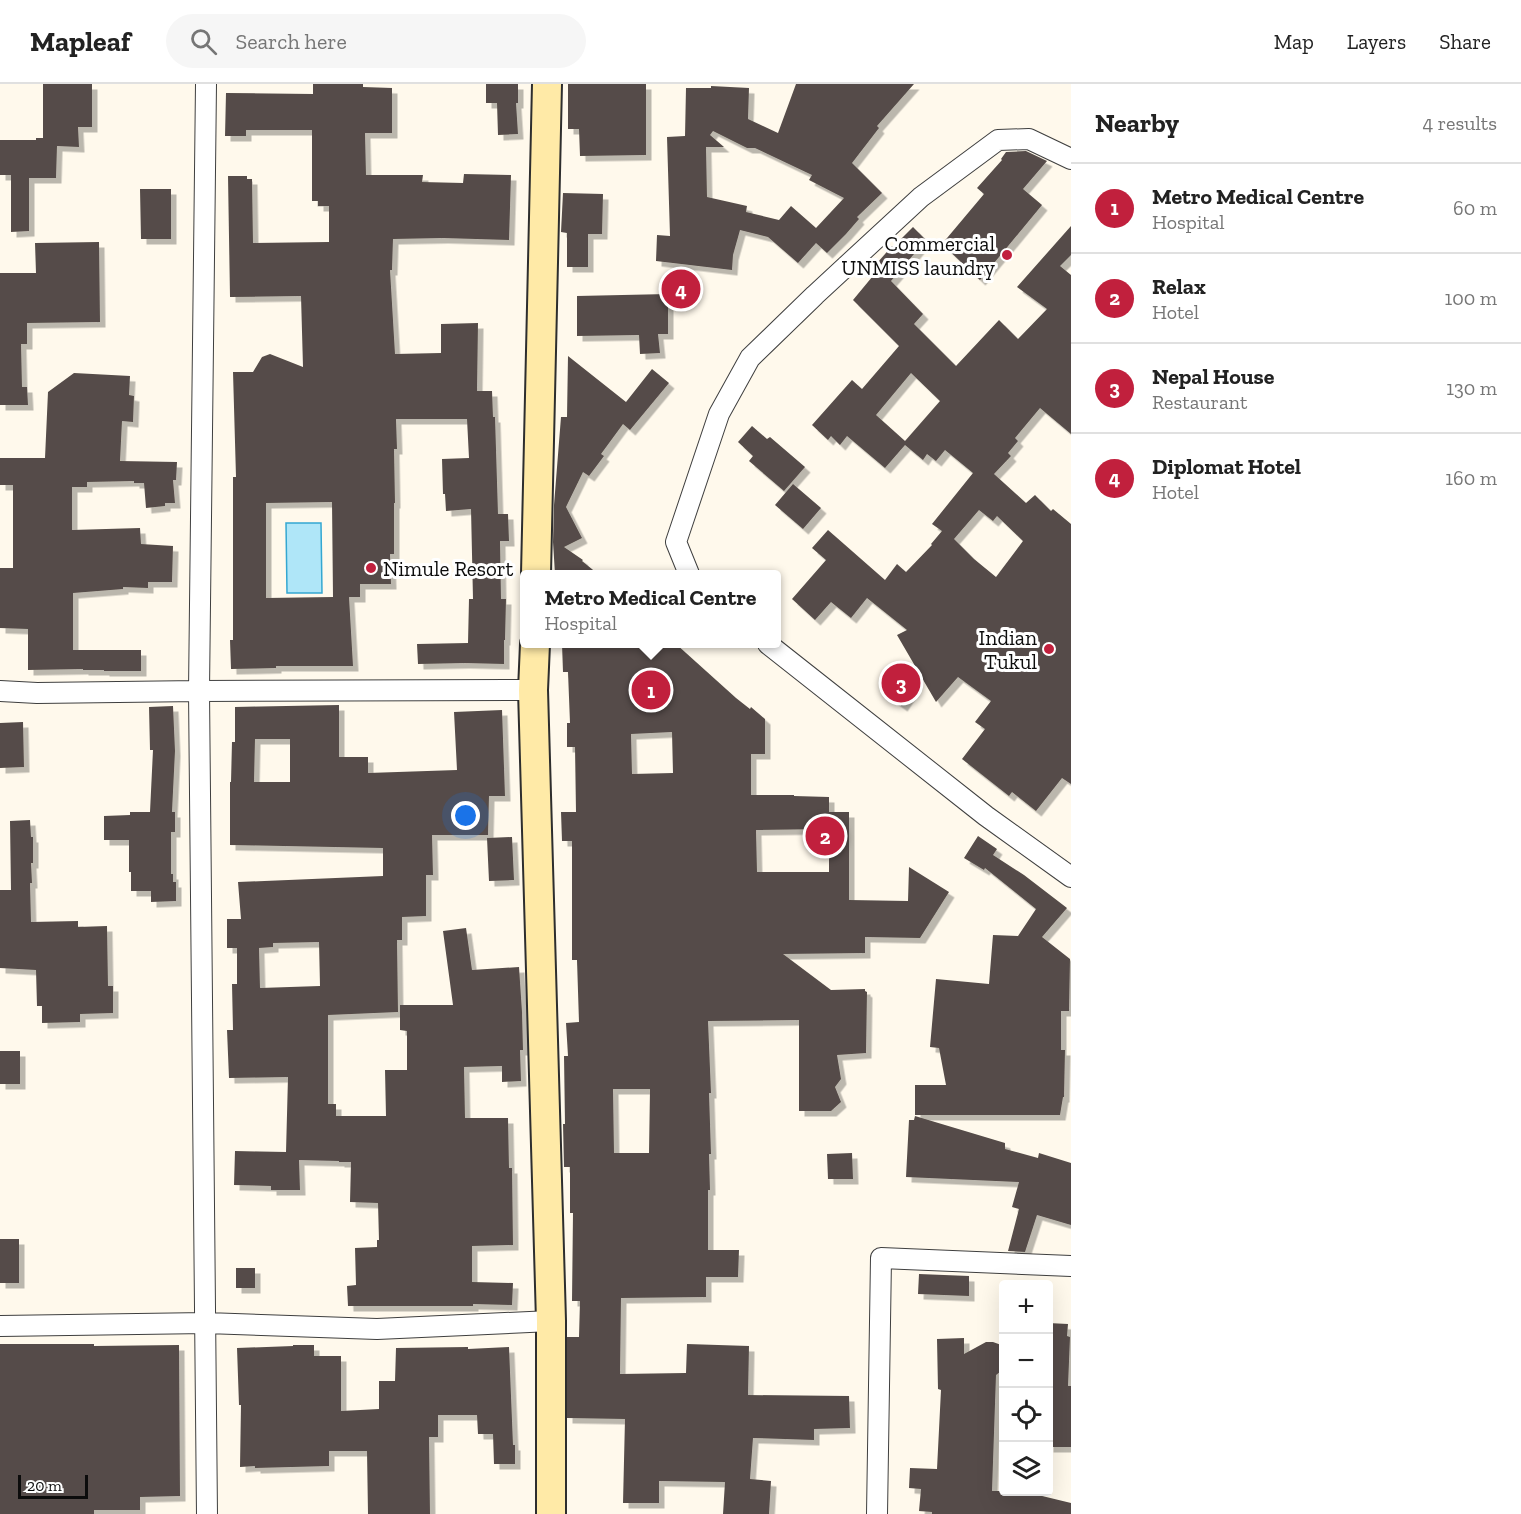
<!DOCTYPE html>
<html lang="en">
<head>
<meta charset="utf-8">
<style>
  body { margin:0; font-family:"Zilla Slab",serif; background:#f6f6f6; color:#222 }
  .controls { position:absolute; right:18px; bottom:18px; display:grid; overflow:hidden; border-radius:6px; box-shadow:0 6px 24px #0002 }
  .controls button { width:54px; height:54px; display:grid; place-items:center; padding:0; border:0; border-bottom:2px solid #e0e0e0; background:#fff; color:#222; font:30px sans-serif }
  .scale { position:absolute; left:18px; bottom:15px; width:70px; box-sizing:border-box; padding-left:6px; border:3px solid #0c0c0c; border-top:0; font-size:16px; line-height:21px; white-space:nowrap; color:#0c0c0c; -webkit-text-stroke:4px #fff; paint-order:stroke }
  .you { position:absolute; left:466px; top:732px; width:21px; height:21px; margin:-15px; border:4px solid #fff; border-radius:50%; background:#1a73e8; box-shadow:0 0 0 9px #1a73e833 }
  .badge { display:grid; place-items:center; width:39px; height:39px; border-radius:50%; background:#c1203d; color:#fff; font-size:20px; font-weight:700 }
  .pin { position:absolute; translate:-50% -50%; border:3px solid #fff; box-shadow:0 2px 6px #0006 }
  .popup { position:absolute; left:520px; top:486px; width:261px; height:78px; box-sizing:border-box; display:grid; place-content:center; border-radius:6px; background:#fff; filter:drop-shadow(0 2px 4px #0005); font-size:20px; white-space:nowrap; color:#767676 }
  .popup b { font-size:22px; color:#222 }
  .popup::after { content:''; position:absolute; left:50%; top:100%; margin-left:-12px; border:12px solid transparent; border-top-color:#fff }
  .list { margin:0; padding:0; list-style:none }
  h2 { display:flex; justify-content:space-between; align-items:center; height:78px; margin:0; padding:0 24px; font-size:26px }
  h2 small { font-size:20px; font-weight:400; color:#767676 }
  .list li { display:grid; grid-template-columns:39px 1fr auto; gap:18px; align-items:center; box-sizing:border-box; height:90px; padding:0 24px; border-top:2px solid #e0e0e0 }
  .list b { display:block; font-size:22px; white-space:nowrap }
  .list p { margin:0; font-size:20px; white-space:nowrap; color:#767676 }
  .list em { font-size:20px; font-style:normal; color:#767676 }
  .icon { flex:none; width:33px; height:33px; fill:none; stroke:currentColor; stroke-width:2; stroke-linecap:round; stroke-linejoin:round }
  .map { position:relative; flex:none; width:1071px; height:1430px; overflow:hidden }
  header { display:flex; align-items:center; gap:36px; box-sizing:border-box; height:84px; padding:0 30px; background:#fff; border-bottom:2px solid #e0e0e0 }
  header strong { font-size:28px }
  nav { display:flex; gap:33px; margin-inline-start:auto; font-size:21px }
  .search { width:420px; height:54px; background:#f6f6f6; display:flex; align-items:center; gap:15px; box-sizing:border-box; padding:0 21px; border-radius:33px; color:#767676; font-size:22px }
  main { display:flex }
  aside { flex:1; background:#fff }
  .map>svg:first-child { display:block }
</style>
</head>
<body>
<header>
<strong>Mapleaf</strong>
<div class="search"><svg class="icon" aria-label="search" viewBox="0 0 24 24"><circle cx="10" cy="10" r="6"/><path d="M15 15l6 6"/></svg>Search here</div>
<nav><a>Map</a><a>Layers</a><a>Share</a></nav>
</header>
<main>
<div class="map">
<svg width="1071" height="1430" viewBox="0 0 1071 1430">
  <defs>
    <filter id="shadow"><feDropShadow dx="5.5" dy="5.5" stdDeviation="0" flood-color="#0004"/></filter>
  </defs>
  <rect width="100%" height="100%" fill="#fff9ec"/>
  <!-- water -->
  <path fill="#afe6f8" stroke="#34a7d1" stroke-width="1.5" d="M286,439H321L322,509H287Z"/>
  <!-- building -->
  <path fill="#554c48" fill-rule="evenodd" filter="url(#shadow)" d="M43,0H92V43H78L79,63L57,62L56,94H29V147L11,148V91H0V56H36V54H43Z
    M313,0H363V3L392,4V49H365L366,91H423L422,98L463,99L464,90L511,91L509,156L443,154L393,155L392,186H390L395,270L441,269V240L478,239L477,307H492L493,333H495L498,430H508L509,457H500L501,515H506L505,556H504V580L465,579L418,580L417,560L468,559L469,515H473L471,425L446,427L445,410H443L442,375L469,374L467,335H396L397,365H394L395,419H394V470H390L391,500H360V513H349L353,582H276V584L231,585L230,556H233V393H236L233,288H253L262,273L270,270L303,283L301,212L230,213L228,92H247V95H252L253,159L329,158V122H318V117H312V46H246V52H225L226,9L313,10ZM332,418L333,513L266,514V419Z
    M486,0H518V19H516L518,50L498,51L497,19H486Z
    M568,0H646V71L580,72L579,45H568Z
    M796,0H914L877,42L879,44L852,79L882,109L857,133L859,135L846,150L827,169L816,159L798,179L768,153L740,146L733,171L732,186L656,177L657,151L670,152L667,53L685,52L686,4H711V2L749,4L748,35L778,49ZM713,47L747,64H755L812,91L809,96L844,114L816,144L791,122L779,136L746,128L747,122L707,113L706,63H724L710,51Z
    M1026,67L1047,77L1023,105L1042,121L980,196L942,160L984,110L977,104L1002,76L1001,75L1006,68Z
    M140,105H171V155H141Z
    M563,109L603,110L602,150H588V183H567V149L561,148Z
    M1071,142V171L1060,182L1071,191V350L1040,324L1015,354L1018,357L1008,369L1011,372L994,390L1026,419L1035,411L1051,427L1053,425L1071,440V700L1062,694L1036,727L1012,708L1009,712L962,675L985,645L975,638L991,617L958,593L936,618L897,551L907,546L867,514L851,534L831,518L815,536L792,515L826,476L812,464L828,446L885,496L897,480L906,488L932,461L931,460L942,447L932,440L973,389L945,366L936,377L927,370L923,376L905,361L885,384L847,352L840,361L831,352L828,356L812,341L852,296L862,305L899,262L853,216L882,181L878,178L892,162L893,163L913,143L926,156L891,197L923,230L914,240L956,282L999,236L1018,255L1047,225L1017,203ZM911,289L940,317L905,357L876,331ZM979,426L993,437L997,432L1023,457L996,493L974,475L954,455Z
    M99,158L100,238L27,239V260H21L22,303H27L28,321H0V189H36L35,159Z
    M668,210V250H658L660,269L640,270L639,251L577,252V212Z
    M568,272L626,318L652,285L669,299L630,346L623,340L601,370L604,372L589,392L583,388L566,423L582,454L564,463L583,476L582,477L598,490H555L553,458L554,421L561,333H567Z
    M74,289L130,292L129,311L134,312L133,338L122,337L120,377L177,378L176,396H173L175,419H165V422L146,424L144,399H134V397L87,398V403H72V446L140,444L141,460L173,462L172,498H148V504L123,503V505L73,509V566H141V587H104V586H83V585L28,586V545L0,544V484H13V401H0V374H45L48,308Z
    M752,342L767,355L770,353L805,383L784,407L749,377L753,372L738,358Z
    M793,400L821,424L803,445L775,421Z
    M562,560H676L736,614L750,625L751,623L765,635V670H751V711H794V712L829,713V728H849V816L908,817L909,783L949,808L920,854L865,853V869L783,870L831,906L865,905V907L867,908L866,969L837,971L841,995L835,1003L841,1018L831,1027H799V936L708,937L711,1009H709L711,1070H709L710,1106H708V1166H739L738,1193H706V1213L621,1214L620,1290L686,1289L687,1260L749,1262L748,1311L849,1312L850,1344L814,1345V1356L753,1354L750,1395L771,1397L769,1430H723L725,1398L659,1397V1419H623L625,1335L567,1334V1253H579L580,1217H572L573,1129H570V1083H564L563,1040H565L564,972H568L566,939L579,938L577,876H572V757H562L561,728H576L575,663H567V639H570L568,588H563ZM672,648L673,689L632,690L631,650ZM829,733V788H757L756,746L828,745ZM613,1005H650L649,1069H614Z
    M893,589L912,607L902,622L881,607Z
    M339,621V673H368V689L457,686L454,628L502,626L505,712H489L488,751H432L433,791H426V832L402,833V856H397L398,928L328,931V1020H336V1032H386L385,986H407V947L400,946V921H453L443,847L466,844L472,886L519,883L522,928L523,966H520L521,997L502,998V982L464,983L465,1034H508L509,1084H512L513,1161L472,1162V1198L513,1199L512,1221L473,1220V1222H348L347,1202L356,1201L355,1164L377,1163V1156H379L378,1119L350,1118L351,1078H339V1077L299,1076L300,1106H271V1102L234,1101L235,1067L286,1068L288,993L229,994L227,946H233L232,900H237V864H227V835H241L238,798L383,792V764L230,761V698H231L232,658H235V623ZM255,655H290V698H254ZM319,858L320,902L260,904L259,864L273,863V859Z
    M173,622L175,667L172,728H175V748H171V790H173V798H176V817L151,818V807H131V788H129V756H104V732L130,731V728H150L153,666H150L149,623Z
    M23,638L24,683L0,684V639Z
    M30,736L31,753H33V779H31L32,799H30L31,838L78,837V843L107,842L108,902H113V929L80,930V938L42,939V922H37L36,886L0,884V806H11L10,737Z
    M978,752L997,765L993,771L1024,791L1067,824L1042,853L1070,875L1069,927H1061V966H1065L1064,1013H1063L1060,1031H915V1001H946L939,964L930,963L936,895L989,900L993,851L1018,852L1036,825L985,784L984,786L964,774Z
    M512,753L514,796L489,797L487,754Z
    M0,967H20V1000H0Z
    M915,1032L1005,1059V1065L1038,1074L1039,1069L1071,1079V1141L1037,1131L1025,1168L1008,1167L1019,1125L1012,1123L1019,1098L906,1093L909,1036H914Z
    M852,1069L853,1095H828L827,1070Z
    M0,1155H19V1199H0Z
    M236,1184H255V1204H236Z
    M919,1190L969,1192V1212L918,1210Z
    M1048,1239L1068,1240L1067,1252L1070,1253L1068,1302H1071V1363H1048Z
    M964,1254V1270L986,1258H993L1004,1262V1285L996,1291L992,1407H1038V1411L1071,1419V1430H932V1428L919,1427L921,1405L909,1404L910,1384L937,1385L941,1306L938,1305L937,1255Z
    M0,1260H94V1262L179,1261L180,1412L140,1413V1426H94V1430H0Z
    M293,1261H314V1272H341V1327L379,1325V1297H395L396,1264L468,1263V1265L509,1263L513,1361H515V1380H494L493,1350H478L477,1331H438V1353H429L430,1430H368L367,1367H329V1382L255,1384V1382L240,1383L241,1321H239L237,1264L293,1262Z"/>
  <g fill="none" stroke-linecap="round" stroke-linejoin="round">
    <!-- street casing -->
    <g stroke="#3f3f3f" stroke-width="22">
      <path id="street" d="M206,0L199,607L207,1430
        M689,490L676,458L719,330L750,274L815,211L921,113L998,56L1029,55L1071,75
        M768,560L986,732L1071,793
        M0,607L37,609L199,607L533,606
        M0,1242L206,1239L377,1245L551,1237
        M877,1430L881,1174L1071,1182"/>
    </g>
    <!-- secondary casing -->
    <g stroke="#2e2e2e" stroke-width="32">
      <path id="secondary" d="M536,490L547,0
        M535,560L533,606L551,1237V1430"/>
    </g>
    <!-- street -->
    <use href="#street" stroke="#fff" stroke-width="20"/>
    <!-- secondary -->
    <use href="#secondary" stroke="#ffeaa7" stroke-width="28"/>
  </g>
  <!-- markers -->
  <g fill="#c1203d" stroke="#fff" stroke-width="2">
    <circle cx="1007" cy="171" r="6"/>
    <circle cx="371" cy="484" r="6"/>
    <circle cx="1049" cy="565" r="6"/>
  </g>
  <g text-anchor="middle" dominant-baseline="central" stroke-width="6" stroke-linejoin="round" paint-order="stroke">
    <!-- poi labels -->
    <g font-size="21" fill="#0c0c0c" stroke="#fff" text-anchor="end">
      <text x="995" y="159">Commercial<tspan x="995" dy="24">UNMISS laundry</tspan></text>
      <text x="383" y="484" text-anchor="start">Nimule Resort</text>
      <text x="1037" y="553">Indian<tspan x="1037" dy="24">Tukul</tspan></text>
    </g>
  </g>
</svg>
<div class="controls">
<button>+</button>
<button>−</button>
<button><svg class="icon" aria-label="locate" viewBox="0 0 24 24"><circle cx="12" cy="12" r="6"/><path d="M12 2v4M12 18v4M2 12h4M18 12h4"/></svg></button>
<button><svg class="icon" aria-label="layers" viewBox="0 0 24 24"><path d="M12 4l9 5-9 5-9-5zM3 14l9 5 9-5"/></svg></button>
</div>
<div class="scale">20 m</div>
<div class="you"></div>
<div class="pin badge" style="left:651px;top:606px">1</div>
<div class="popup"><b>Metro Medical Centre</b>Hospital</div>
<div class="pin badge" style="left:825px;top:752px">2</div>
<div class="pin badge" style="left:901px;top:599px">3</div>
<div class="pin badge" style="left:681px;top:205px">4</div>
</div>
<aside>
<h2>Nearby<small>4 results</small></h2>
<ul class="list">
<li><span class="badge">1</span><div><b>Metro Medical Centre</b><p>Hospital</p></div><em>60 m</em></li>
<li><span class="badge">2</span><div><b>Relax</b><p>Hotel</p></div><em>100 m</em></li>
<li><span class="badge">3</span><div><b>Nepal House</b><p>Restaurant</p></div><em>130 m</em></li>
<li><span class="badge">4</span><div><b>Diplomat Hotel</b><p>Hotel</p></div><em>160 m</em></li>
</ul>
</aside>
</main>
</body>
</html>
